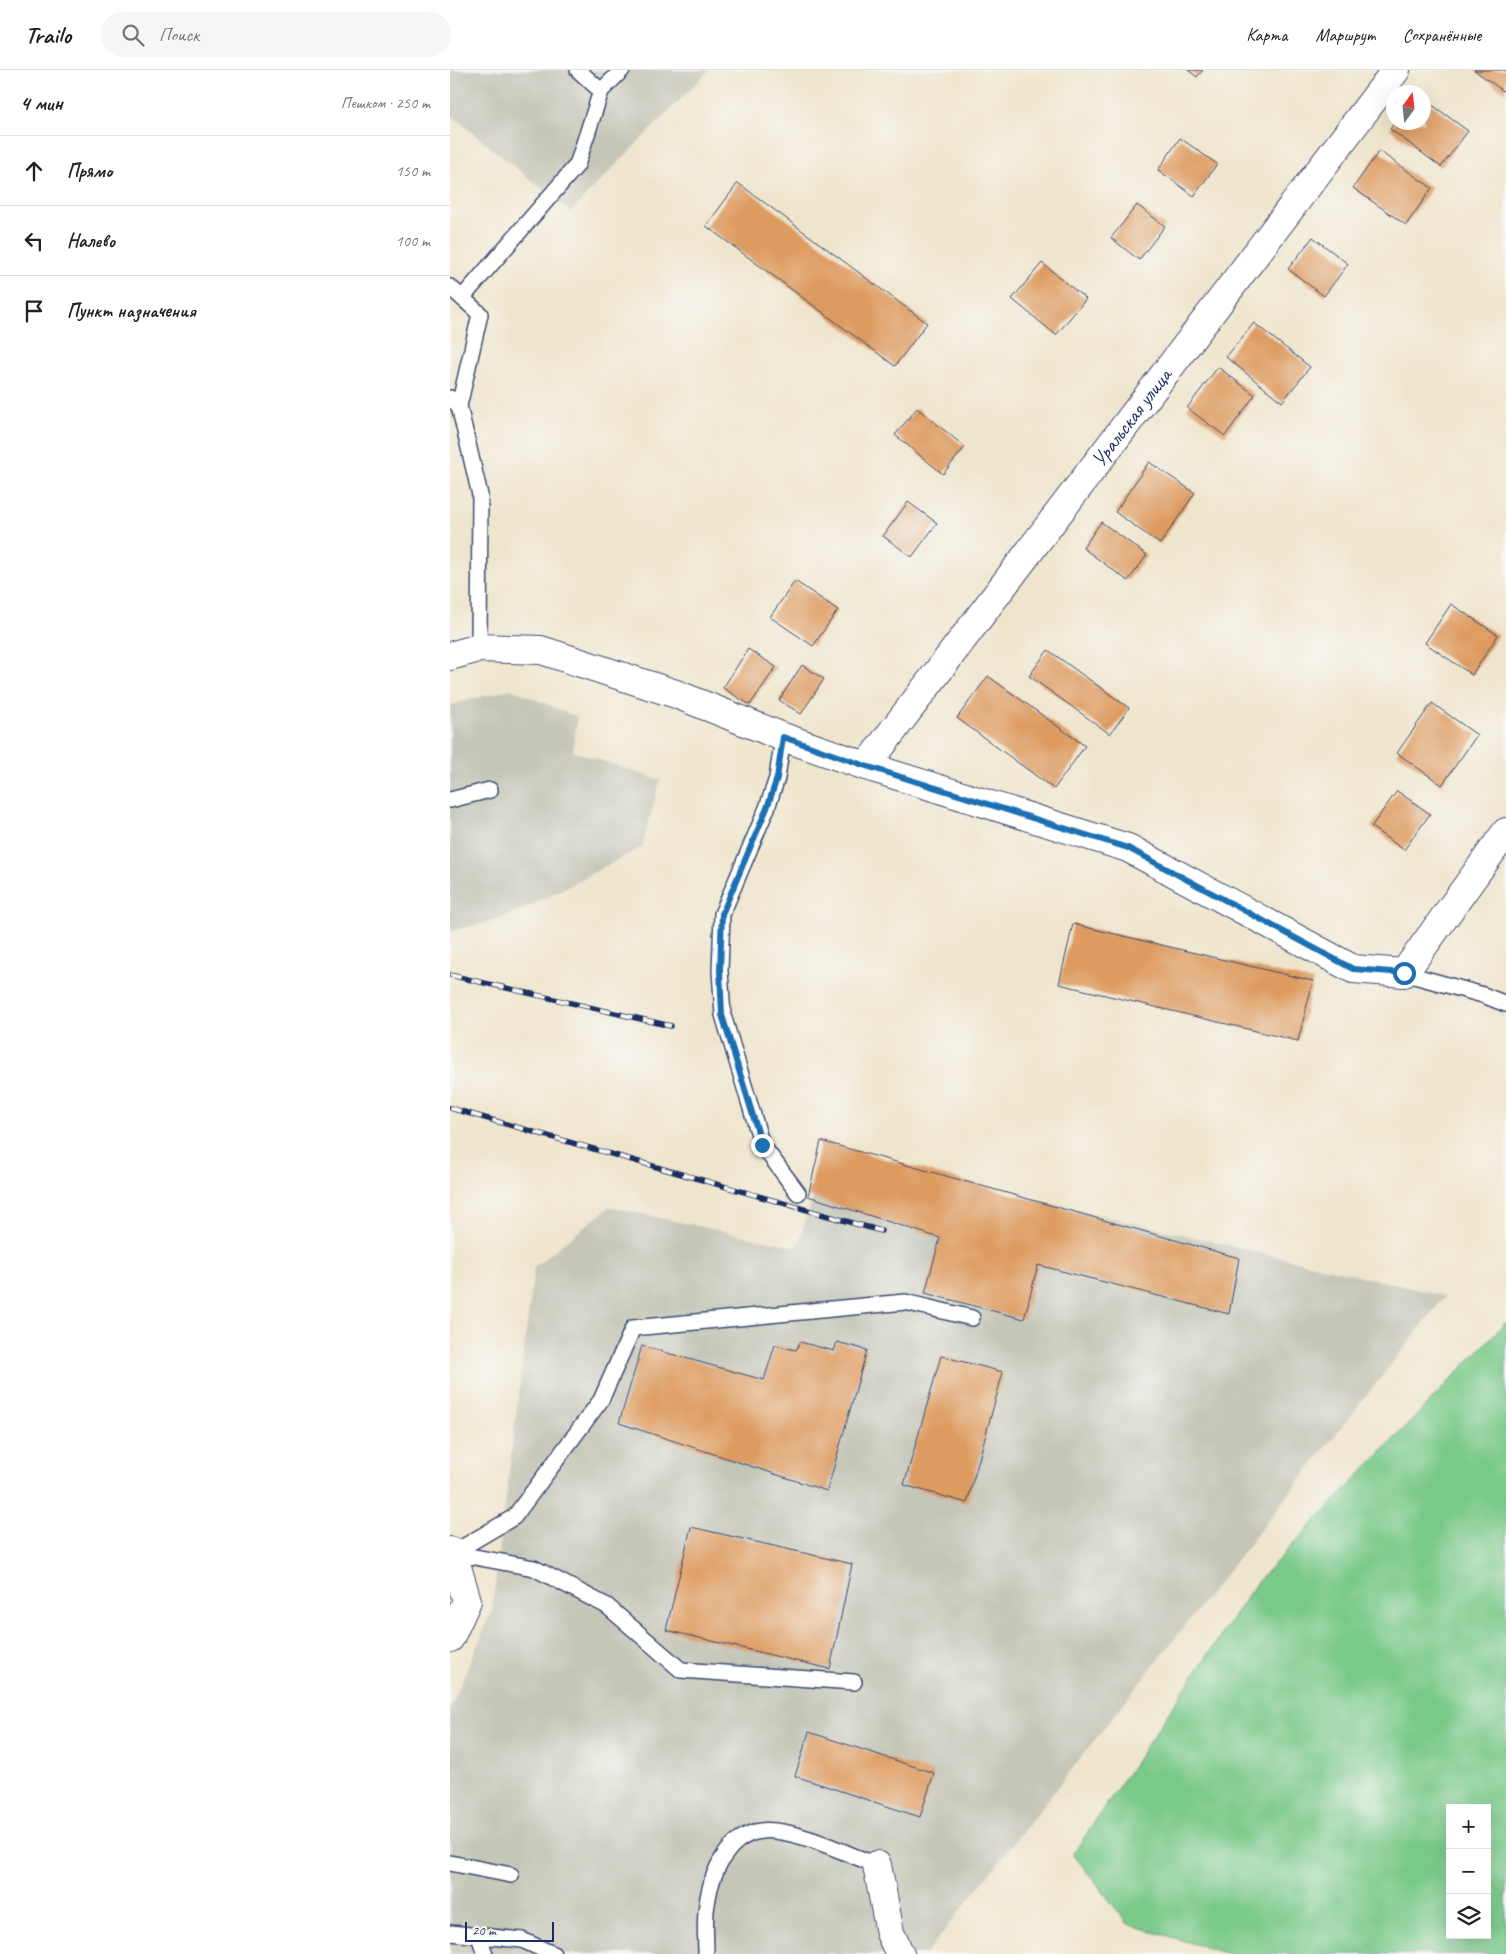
<!DOCTYPE html>
<html lang="ru">
<head>
<meta charset="utf-8">
<style>
  body { margin:0; font-family:Caveat,sans-serif; background:#f6f6f6; color:#202124 }
  .controls { position:absolute; right:15px; bottom:15px; display:grid; overflow:hidden; border-radius:0px; box-shadow:0 5px 20px #0002 }
  .controls button { width:45px; height:45px; display:grid; place-items:center; padding:0; border:0; border-bottom:1px solid #e0e0e0; background:#fff; color:#202124; font:25px sans-serif }
  .compass { position:absolute; left:936px; top:15px; width:45px; height:45px; border-radius:50%; background:#fff; box-shadow:0 5px 20px #0002; rotate:15deg }
  .scale { position:absolute; left:15px; bottom:12px; width:89px; box-sizing:border-box; padding-left:5px; border:2px solid #1b2f5e; border-top:0; font-size:14px; line-height:18px; white-space:nowrap; color:#1b2f5e; -webkit-text-stroke:4px #f6f6f2; paint-order:stroke }
  .stop { position:absolute; width:15px; height:15px; margin:-11px; border:4px solid #1f6fb2; border-radius:50%; background:#fff }
  .stop.end { background:#1f6fb2; border-color:#fff; box-shadow:0 1px 5px #0008 }
  .list { margin:0; padding:0; list-style:none }
  h2 { display:flex; justify-content:space-between; align-items:center; height:65px; margin:0; padding:0 20px; font-size:21px }
  h2 small { font-size:16px; font-weight:400; color:#757577 }
  .list li { display:grid; grid-template-columns:32px 1fr auto; gap:15px; align-items:center; box-sizing:border-box; height:70px; padding:0 20px; border-top:1px solid #e0e0e0 }
  .list b { display:block; font-size:19px; white-space:nowrap }
  .list em { font-size:16px; font-style:normal; color:#757577 }
  .icon { flex:none; width:28px; height:28px; fill:none; stroke:currentColor; stroke-width:2; stroke-linecap:round; stroke-linejoin:round }
  .map { position:relative; flex:none; width:1056px; height:1884px; overflow:hidden }
  header { display:flex; align-items:center; gap:30px; box-sizing:border-box; height:70px; padding:0 25px; background:#fff; border-bottom:1px solid #e0e0e0 }
  header strong { font-size:24px }
  nav { display:flex; gap:28px; margin-inline-start:auto; font-size:18px }
  .search { width:350px; height:45px; background:#f6f6f6; display:flex; align-items:center; gap:12px; box-sizing:border-box; padding:0 18px; border-radius:28px; color:#757577; font-size:19px }
  main { display:flex }
  aside { flex:1; background:#fff }
  .map>svg:first-child { display:block }
</style>
</head>
<body>
<header>
<strong>Trailo</strong>
<div class="search"><svg class="icon" aria-label="search" viewBox="0 0 24 24"><circle cx="10" cy="10" r="6"/><path d="M15 15l6 6"/></svg>Поиск</div>
<nav><a>Карта</a><a>Маршрут</a><a>Сохранённые</a></nav>
</header>
<main>
<aside>
<h2>4 мин<small>Пешком · 250 m</small></h2>
<ul class="list">
<li><svg class="icon" aria-label="ahead" viewBox="0 0 24 24"><path d="M12 20V5M6 11l6-6 6 6"/></svg><div><b>Прямо</b></div><em>150 m</em></li>
<li><svg class="icon" aria-label="left" viewBox="0 0 24 24"><path d="M17 20v-9H6M10 6l-5 5 5 5"/></svg><div><b>Налево</b></div><em>100 m</em></li>
<li><svg class="icon" aria-label="arrive" viewBox="0 0 24 24"><path d="M6 21V4h12l-3 4 3 4H6"/></svg><div><b>Пункт назначения</b></div></li>
</ul>
</aside>
<div class="map">
<svg width="1056" height="1884" viewBox="0 0 1056 1884">
  <rect width="100%" height="100%" fill="#f6f6f2"/>
  <filter id="ink" filterUnits="userSpaceOnUse"><feTurbulence type="fractalNoise" baseFrequency=".02" numOctaves="2"/><feDisplacementMap in="SourceGraphic" scale="10" xChannelSelector="R" yChannelSelector="G"/><feConvolveMatrix kernelMatrix="1 2 1 2 8 2 1 2 1" color-interpolation-filters="sRGB"/></filter>
  <filter id="wash" filterUnits="userSpaceOnUse"><feTurbulence type="fractalNoise" baseFrequency=".0096" numOctaves="4" result="noise"/><feDisplacementMap in="SourceGraphic" scale="20" xChannelSelector="R" yChannelSelector="G"/><feGaussianBlur stdDeviation="1.12" result="paint"/><feColorMatrix in="noise" values="0 0 0 0 0 0 0 0 0 0 0 0 0 0 0 0 0 1.4 0 .05"/><feComposite in="paint" operator="in"/></filter>
  <g filter="url(#wash)">
    <rect width="100%" height="100%" fill="#efe5cc"/>
    <!-- industrial -->
    <path fill="#c5c5b8" d="M0,0H259L120,142L0,44Z
      M61,619L127,647L123,681L210,710L192,777L78,837L44,851L0,861V635Z
      M378,1081L995,1226L476,1884H0V1639L42,1541L84,1197L159,1137L347,1177Z"/>
    <!-- green -->
    <path fill="#79c989" stroke="#4a7c74" fill-rule="evenodd" d="M1056,1252V1884H778L678,1854L623,1784L807,1512ZM1000,1738H1037V1865H1000Z"/>
    <g id="blocks">
      <!-- building -->
      <path fill="#de9b61" d="M738,0H753L747,7Z
        M1024,0H1056V23Z
        M974,29L1018,61L991,97L940,59L945,52H974Z
        M730,68L767,94L744,126L708,100Z
        M929,81L982,118L956,155L903,118Z
        M288,113L477,253L445,296L256,156Z
        M687,135L715,156L689,190L661,168Z
        M863,167L898,194L874,226L838,199Z
        M592,193L636,229L606,265L562,229Z
        M804,253L860,297L832,332L776,287Z
        M768,297L805,325L775,366L737,338Z
        M467,338L515,377L493,404L445,365Z
        M699,392L745,423L710,474L665,442Z
        M458,432L487,453L462,487L433,466Z
        M651,452L697,485L678,511L633,478Z
        M345,511L388,540L363,576L320,547Z
        M1001,534L1048,565L1022,605L975,573Z
        M298,579L326,597L300,635L273,618Z
        M598,580L679,638L660,664L579,606Z
        M352,595L374,609L351,644L329,630Z
        M538,606L635,676L604,719L507,648Z
        M982,633L1027,665L992,715L947,683Z
        M947,721L980,744L954,780L921,757Z
        M623,854L863,911L848,971L609,914Z
        M371,1071L789,1188L779,1244L588,1195L574,1249L475,1223L490,1168L358,1126Z
        M350,1272L384,1281L387,1272L417,1280L377,1421L169,1353L192,1276L314,1310L325,1275L346,1280Z
        M491,1286L553,1302L517,1433L454,1415Z
        M241,1457L402,1494L380,1599L216,1560Z
        M359,1662L484,1703L470,1747L345,1706Z"/>
    </g>
  </g>
  <g filter="url(#ink)">
    <use href="#blocks" fill-opacity="0" stroke="#3b4a6e" stroke-width="1"/>
    <g fill="none" stroke-linecap="round" stroke-linejoin="round">
      <!-- lane casing -->
      <g stroke="#3b4a6e" stroke-width="18">
        <path id="lane" d="M151,21L172,0
          M0,217L30,244L9,336
          M12,228L127,95L151,21L128,0
          M0,328L9,336L30,425L29,578
          M333,667L327,708L317,738L272,844L270,901L273,945L312,1075L348,1123
          M0,730L40,720
          M954,903L1033,925L1056,934
          M3,1483L64,1447L151,1330L183,1258L455,1232L522,1248
          M3,1483L84,1498L157,1536L231,1600L404,1612
          M0,1793L61,1805
          M0,1863L72,1870L103,1884
          M29,1866L35,1884
          M256,1884C256,1868 254,1850 257,1834C262,1798 282,1756 325,1761C359,1765 394,1783 427,1795"/>
      </g>
      <!-- street casing -->
      <g stroke="#3b4a6e" stroke-width="30">
        <g id="street">
          <path d="M0,586L29,578L91,580L226,624L333,667L416,696L678,778L903,899L954,903L1056,762"/>
          <path id="s1" d="M416,696L946,0"/>
          <path d="M0,1481L3,1483L17,1531L0,1568"/>
          <path d="M427,1795L440,1863L450,1884"/>
        </g>
      </g>
      <!-- lane -->
      <use href="#lane" stroke="#fff" stroke-width="15"/>
      <!-- street -->
      <use href="#street" stroke="#fff" stroke-width="28"/>
      <!-- rail casing -->
      <g stroke="#1b2f5e" stroke-width="5.5">
        <path id="rail" d="M0,905L221,956
          M0,1038L431,1161"/>
      </g>
      <!-- rail -->
      <use href="#rail" stroke="#f6f6f2" stroke-width="4" stroke-dasharray="11" stroke-linecap="butt"/>
    </g>
  </g>
  <g fill="none" stroke-linecap="round" stroke-linejoin="round" filter="url(#ink)">
    <!-- route -->
    <path stroke="#1f6fb2" stroke-width="6" d="M312,1075L272,945L270,900L272,844L317,738L327,708L333,667L416,696L678,778L903,899L954,903"/>
  </g>
  <g text-anchor="middle" dominant-baseline="central" stroke-width="5" stroke-linejoin="round" paint-order="stroke">
    <!-- street labels -->
    <g font-size="21" fill="#1b2f5e" stroke="#f6f6f2">
      <text stroke="none"><textPath href="#s1" startOffset="438">Уральская улица</textPath></text>
    </g>
  </g>
</svg>
<div class="controls">
<button>+</button>
<button>−</button>
<button><svg class="icon" aria-label="layers" viewBox="0 0 24 24"><path d="M12 4l9 5-9 5-9-5zM3 14l9 5 9-5"/></svg></button>
</div>
<svg class="compass" viewBox="-18 -18 36 36"><path d="M0-13l5 13h-10z" fill="#e53935"/><path d="M0 13l5-13h-10z" fill="#757577"/></svg>
<div class="scale">20 m</div>
<div class="stop" style="left:954px;top:903px"></div>
<div class="stop end" style="left:312px;top:1075px"></div>
</div>
</main>
</body>
</html>
